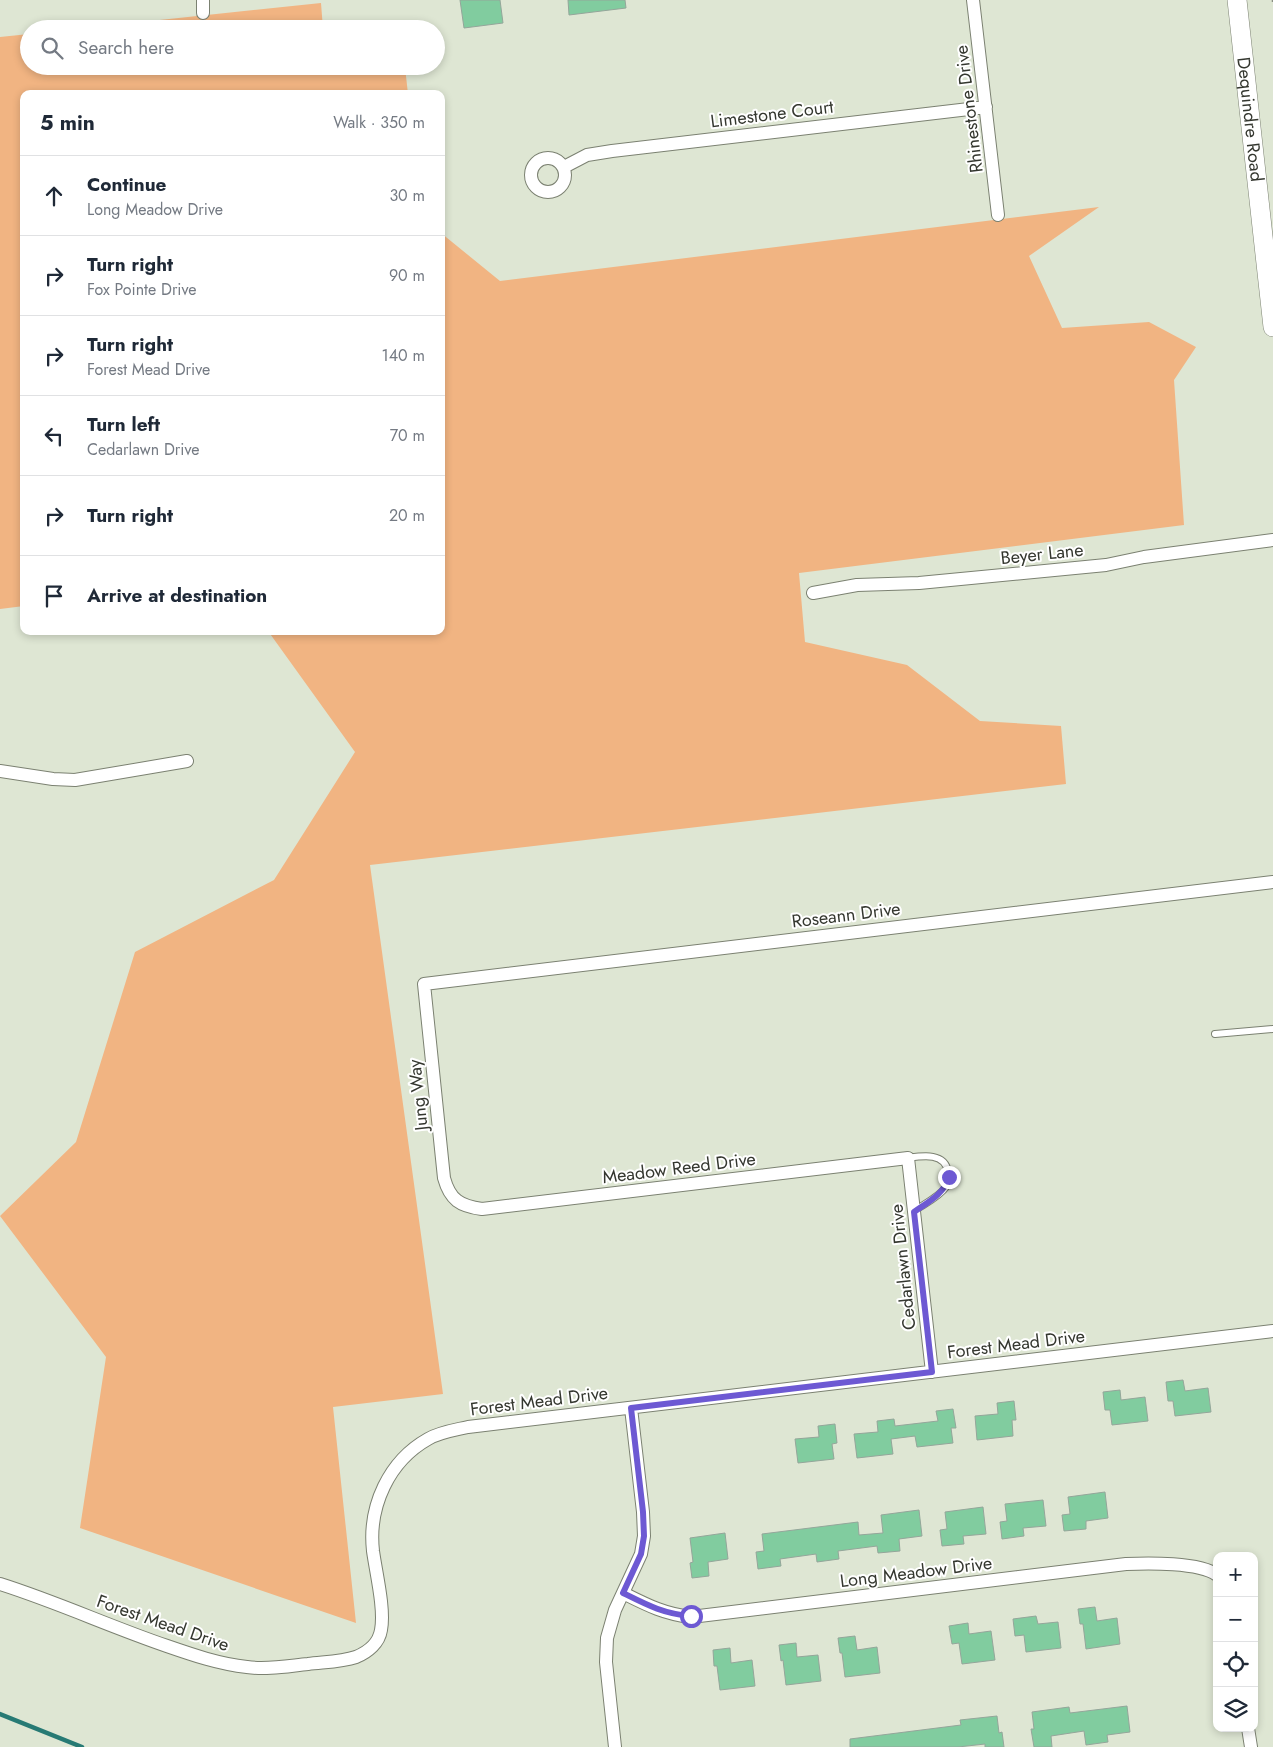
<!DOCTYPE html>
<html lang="en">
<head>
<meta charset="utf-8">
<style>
  body { margin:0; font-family:Jost,sans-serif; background:#f6f6f7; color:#1f2937 }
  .controls { position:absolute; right:15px; bottom:15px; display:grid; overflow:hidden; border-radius:10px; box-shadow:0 2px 8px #0003 }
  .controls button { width:45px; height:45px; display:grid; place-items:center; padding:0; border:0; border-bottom:1px solid #e0e1e3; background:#fff; color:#1f2937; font:25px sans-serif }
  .stop { position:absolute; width:15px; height:15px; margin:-11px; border:4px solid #6d59d3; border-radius:50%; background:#fff }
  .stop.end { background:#6d59d3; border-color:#fff; box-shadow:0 1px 5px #0008 }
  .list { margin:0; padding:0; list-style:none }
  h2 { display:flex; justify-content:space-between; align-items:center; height:65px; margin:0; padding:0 20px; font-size:21px }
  h2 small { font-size:16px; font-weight:400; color:#747a83 }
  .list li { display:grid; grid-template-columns:32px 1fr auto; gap:15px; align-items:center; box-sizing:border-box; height:80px; padding:0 20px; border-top:1px solid #e0e1e3 }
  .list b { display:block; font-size:19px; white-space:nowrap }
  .list p { margin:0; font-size:16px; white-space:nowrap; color:#747a83 }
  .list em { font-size:16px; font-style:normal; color:#747a83 }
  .icon { flex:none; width:28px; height:28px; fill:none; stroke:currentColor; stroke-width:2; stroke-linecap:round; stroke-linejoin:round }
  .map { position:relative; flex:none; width:1273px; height:1747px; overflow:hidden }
  .search { position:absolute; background:#fff; box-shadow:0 2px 8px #0003; left:20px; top:20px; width:425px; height:55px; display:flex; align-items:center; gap:12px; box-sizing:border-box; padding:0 18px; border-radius:28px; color:#747a83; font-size:19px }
  .panel { position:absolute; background:#fff; box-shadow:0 2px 8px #0003; left:20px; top:90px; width:425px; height:545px; border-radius:10px }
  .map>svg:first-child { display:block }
</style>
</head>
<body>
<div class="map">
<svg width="1273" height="1747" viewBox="0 0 1273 1747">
  <rect width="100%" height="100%" fill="#dee6d3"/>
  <!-- green -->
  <path fill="#f1b482" d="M321,3L323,29H75Z
    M29,34V66H327L328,74L405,67L408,94H24V606L0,609V37Z
    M1099,207L1029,256L1062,328L1149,322L1196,347L1174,380L1184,525L799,573L805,642L907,665L980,721L1061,726L1066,784L370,865L443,1394L333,1407L356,1623L80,1528L106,1357L0,1216L76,1142L135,952L274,880L355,752L268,631H441V233L500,281Z"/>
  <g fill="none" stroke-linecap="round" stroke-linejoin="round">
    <!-- stream -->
    <path stroke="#277a74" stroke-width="4.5" d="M0,1714L82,1747"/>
  </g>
  <!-- building -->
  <path fill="#81cc9f" stroke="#94a69a" d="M460,0H500L503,23L464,28Z
    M568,0H625L626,8L569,15Z
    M1183,1380L1185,1391L1208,1388L1211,1412L1175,1416L1173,1401H1168L1166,1382Z
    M1120,1390L1121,1400L1145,1397L1148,1421L1112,1425L1110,1410H1105L1103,1392Z
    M1014,1401L1016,1420H1012L1013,1436L977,1440L975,1416L998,1414L997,1403Z
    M953,1409L956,1428H951L953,1443L917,1447L915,1436L891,1439L893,1454L857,1458L854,1434L878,1432L877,1421L894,1419L895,1426L938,1421L936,1411Z
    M835,1424L837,1443L832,1444L834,1459L798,1463L795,1439L819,1437L818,1426Z
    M1105,1492L1108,1518L1086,1521V1529L1064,1531L1062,1515L1070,1514L1068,1497Z
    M1043,1500L1046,1526L1023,1528L1024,1536L1002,1539L1000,1522L1007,1521L1005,1504Z
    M983,1507L986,1534L963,1536L964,1544L942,1546L940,1530L947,1529L945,1512Z
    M919,1510L922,1536L899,1539L900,1551L878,1553L877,1546L838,1551L839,1559L817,1562L816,1554L780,1559L781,1566L758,1569L756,1552L764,1551L762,1534L858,1522L859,1535L883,1533L881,1515Z
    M725,1533L728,1559L708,1562L709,1576L692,1578L690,1563L693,1562L690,1538Z
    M1095,1607L1097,1621L1117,1618L1120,1644L1086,1649L1083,1624H1080L1078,1609Z
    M1036,1616L1038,1624L1058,1622L1061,1648L1026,1652L1024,1635L1015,1636L1013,1619Z
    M968,1623L969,1634L991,1631L995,1660L962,1664L959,1643L952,1644L949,1626Z
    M855,1636L857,1650L877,1647L880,1673L845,1677L842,1653H840L838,1638Z
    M796,1643L797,1657L818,1655L821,1681L786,1685L783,1660L781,1661L779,1645Z
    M730,1648L731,1663L752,1660L755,1686L720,1690L717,1666H714L713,1650Z
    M1127,1706L1130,1732L1107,1735L1108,1742L1086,1745L1084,1731L1051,1736L1052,1747H1034L1031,1729H1034L1032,1712L1069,1707L1070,1713Z
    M997,1716L999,1733L1002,1732L1004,1747H985V1744L958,1747H850V1739L961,1725L960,1720Z"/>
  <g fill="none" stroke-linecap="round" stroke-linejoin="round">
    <!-- lane casing -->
    <g stroke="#7b8171" stroke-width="8">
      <path id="lane" d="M1215,1034L1273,1029
        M908,1158C922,1156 945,1152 948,1172C949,1176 948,1182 946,1187C939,1197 924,1204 914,1211"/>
    </g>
    <!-- street casing -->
    <g stroke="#7b8171" stroke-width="14">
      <path id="street" d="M973,0L998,215
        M203,13V0
        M531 175a17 17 0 1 1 34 0a17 17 0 1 1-34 0Z
        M564,167L587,155L612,151L986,107
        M813,593L857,585L919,583L1106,565L1144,557L1273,540
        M0,771L53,779L75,780L187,761
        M932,1372L908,1158L482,1209C460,1206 450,1200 444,1178L424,984L1273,882
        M0,1584C57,1602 111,1627 167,1646C193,1655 219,1664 247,1667C267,1670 288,1666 308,1664C323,1662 341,1662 356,1657C368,1652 379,1643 381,1630C385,1609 376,1573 373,1551C368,1506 389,1461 428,1439C440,1432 455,1430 468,1427L1273,1331
        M623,1593C647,1605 664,1614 691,1617L1126,1564C1147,1563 1200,1562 1217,1575
        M1248,1728L1251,1747
        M615,1747L606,1662L607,1638L615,1610L641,1554L644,1536L643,1512L631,1408"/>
    </g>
    <!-- secondary casing -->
    <g stroke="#7b8171" stroke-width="20">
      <g id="secondary">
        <path id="s1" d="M1237,0L1273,327"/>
      </g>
    </g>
    <!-- path -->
    <path stroke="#8a8f82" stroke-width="2.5" stroke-dasharray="2.5 2.5" stroke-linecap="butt" d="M1273,0V2"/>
    <!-- lane -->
    <use href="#lane" stroke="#fff" stroke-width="6"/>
    <!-- street -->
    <use href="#street" stroke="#fff" stroke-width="12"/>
    <!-- secondary -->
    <use href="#secondary" stroke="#fff" stroke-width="19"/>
  </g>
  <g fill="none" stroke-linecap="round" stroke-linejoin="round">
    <!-- route -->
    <path stroke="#6d59d3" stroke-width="6" d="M691,1616C664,1614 647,1605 623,1593L641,1554L644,1536L643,1512L631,1408L932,1372L914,1212C928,1202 944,1194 949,1177"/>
  </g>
  <g text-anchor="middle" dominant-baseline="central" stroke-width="4" stroke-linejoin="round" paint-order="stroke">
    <!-- street labels -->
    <g font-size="18" fill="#34372f" stroke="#fff">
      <text transform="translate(969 109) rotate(-97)">Rhinestone Drive</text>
      <text transform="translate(772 114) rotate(-7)">Limestone Court</text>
      <text stroke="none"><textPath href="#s1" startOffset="120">Dequindre Road</textPath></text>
      <text transform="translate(1042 554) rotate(-6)">Beyer Lane</text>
      <text transform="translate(846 915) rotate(-7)">Roseann Drive</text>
      <text transform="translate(418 1095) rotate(-96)">Jung Way</text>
      <text transform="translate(679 1168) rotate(-7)">Meadow Reed Drive</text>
      <text transform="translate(903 1267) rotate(-96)">Cedarlawn Drive</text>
      <text transform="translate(1016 1344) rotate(-7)">Forest Mead Drive</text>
      <text transform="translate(539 1401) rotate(-7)">Forest Mead Drive</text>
      <text transform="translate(916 1572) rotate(-7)">Long Meadow Drive</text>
      <text transform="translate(163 1623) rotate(19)">Forest Mead Drive</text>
    </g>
  </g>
</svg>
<div class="controls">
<button>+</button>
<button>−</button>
<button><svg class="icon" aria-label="locate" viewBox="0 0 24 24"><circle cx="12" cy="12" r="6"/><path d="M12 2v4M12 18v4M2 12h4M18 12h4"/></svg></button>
<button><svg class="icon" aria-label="layers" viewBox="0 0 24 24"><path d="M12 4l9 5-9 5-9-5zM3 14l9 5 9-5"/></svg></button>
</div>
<div class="stop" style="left:691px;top:1616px"></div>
<div class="stop end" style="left:949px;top:1177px"></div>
<div class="search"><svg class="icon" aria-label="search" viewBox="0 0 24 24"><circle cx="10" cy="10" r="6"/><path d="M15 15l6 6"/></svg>Search here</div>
<section class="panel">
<h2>5 min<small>Walk · 350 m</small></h2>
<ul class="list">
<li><svg class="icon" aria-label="ahead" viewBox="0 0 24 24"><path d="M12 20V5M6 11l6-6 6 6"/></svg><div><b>Continue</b><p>Long Meadow Drive</p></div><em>30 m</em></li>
<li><svg class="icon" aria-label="right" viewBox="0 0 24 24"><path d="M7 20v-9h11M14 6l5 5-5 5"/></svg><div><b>Turn right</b><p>Fox Pointe Drive</p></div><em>90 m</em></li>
<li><svg class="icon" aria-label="right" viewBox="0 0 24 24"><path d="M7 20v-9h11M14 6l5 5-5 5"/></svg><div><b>Turn right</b><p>Forest Mead Drive</p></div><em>140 m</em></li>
<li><svg class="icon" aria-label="left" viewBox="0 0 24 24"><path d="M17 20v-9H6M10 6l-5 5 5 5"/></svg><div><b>Turn left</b><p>Cedarlawn Drive</p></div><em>70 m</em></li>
<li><svg class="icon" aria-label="right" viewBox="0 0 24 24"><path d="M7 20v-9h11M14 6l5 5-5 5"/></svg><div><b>Turn right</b></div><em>20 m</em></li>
<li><svg class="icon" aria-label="arrive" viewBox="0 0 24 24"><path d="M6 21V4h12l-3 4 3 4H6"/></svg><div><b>Arrive at destination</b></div></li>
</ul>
</section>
</div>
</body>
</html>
